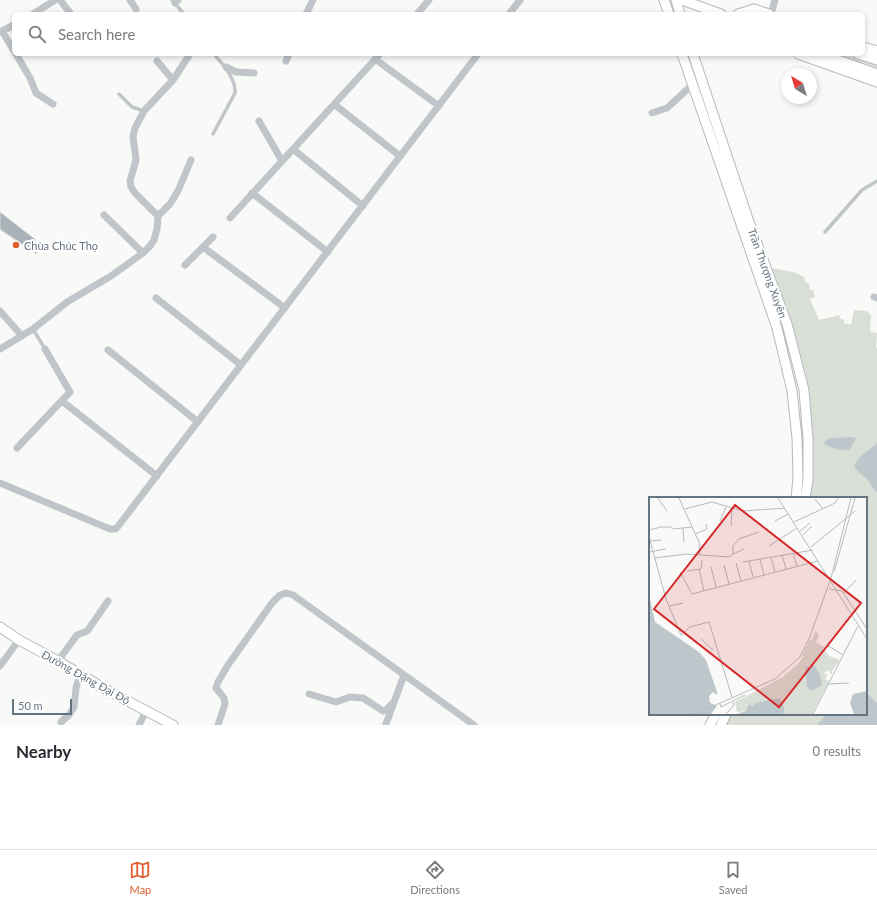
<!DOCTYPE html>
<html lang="en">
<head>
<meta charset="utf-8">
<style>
  body { margin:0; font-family:Lato,sans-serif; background:#f7f7f7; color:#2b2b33 }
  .compass { position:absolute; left:781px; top:68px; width:36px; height:36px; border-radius:50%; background:#fff; box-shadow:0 2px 6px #0003; rotate:322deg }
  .scale { position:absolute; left:12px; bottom:10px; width:60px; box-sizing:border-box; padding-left:4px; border:2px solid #657481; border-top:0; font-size:11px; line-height:14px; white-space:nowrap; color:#657481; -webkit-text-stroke:3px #fff; paint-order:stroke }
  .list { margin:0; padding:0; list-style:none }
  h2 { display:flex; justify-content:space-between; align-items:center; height:52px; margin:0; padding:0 16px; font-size:17px }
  h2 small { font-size:13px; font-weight:400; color:#7c7c81 }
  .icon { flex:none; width:22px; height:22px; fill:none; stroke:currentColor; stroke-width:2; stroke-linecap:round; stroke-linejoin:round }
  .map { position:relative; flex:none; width:877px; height:725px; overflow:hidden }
  .search { position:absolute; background:#fff; box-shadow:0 2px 6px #0003; left:12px; right:12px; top:12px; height:44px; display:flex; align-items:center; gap:10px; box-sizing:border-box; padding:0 14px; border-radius:6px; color:#7c7c81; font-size:15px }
  .sheet { height:124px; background:#fff }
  nav { display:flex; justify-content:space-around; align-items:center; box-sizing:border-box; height:56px; border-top:1px solid #e1e1e2; background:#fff; font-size:11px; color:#7c7c81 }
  nav a { display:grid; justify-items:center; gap:2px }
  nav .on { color:#df5f31 }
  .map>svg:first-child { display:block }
</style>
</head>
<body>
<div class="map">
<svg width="877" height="725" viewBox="0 0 877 725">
  <rect width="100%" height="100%" fill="#f9f9f7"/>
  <!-- green -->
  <path fill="#d9ded6" d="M834,54H845L877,65V69Z
    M772,268L797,273L805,278L804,281L809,284L810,290H813L815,297L810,299L819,320L840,315L839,318L844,320V323L851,325L854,310L866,311L871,315L870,331L877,333L876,348H877V703L866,692V498H810L812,478L813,438L809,389L792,323Z
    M729,714H826L817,725H724Z"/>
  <!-- water -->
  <path fill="#bcc6cb" d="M850,437L856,438L850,449C840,452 832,448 823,443L830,438H840Z
    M877,443V492C872,489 871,482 866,478C861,474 858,472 854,466L859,458Z
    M866,692L877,703V725H817L826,714H866Z"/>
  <!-- shadow -->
  <path fill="#0003" d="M0,213L42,247L36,254L0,230Z"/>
  <!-- building -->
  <path fill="#a9b2b8" stroke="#dbdbd9" d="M0,212L36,240L29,249L0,229Z"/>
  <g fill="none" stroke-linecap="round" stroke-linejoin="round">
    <!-- secondary casing -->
    <g stroke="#b5babf" stroke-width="11">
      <path id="secondary" d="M664,0L669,14
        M676,0L680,14
        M682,0L721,14
        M738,14L754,9L769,14
        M863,47L877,51
        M682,54L777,328L792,391L797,438L798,478L796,498
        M693,54L748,219L787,324L804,390L808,439V480L805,498
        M798,54L877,82
        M821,54L877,74
        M858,54L877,60
        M0,627L19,640L58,661L107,690L173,725
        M710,725L716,714
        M721,725L726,714"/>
    </g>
    <!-- lane -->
    <path stroke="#c0c5c9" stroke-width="3.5" d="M172,0L184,14
      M119,94L132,107L144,111
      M213,134L235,93C236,78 223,65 214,54
      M825,232L862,190L877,181
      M33,329L45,349"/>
    <!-- street -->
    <path stroke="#c0c5c9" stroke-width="7" d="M60,0L71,14
      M130,0L136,9
      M175,3L178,0
      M33,14L55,0
      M306,14L313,0
      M417,14L429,0
      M509,14L520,0
      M771,14L775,0
      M2,31L14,51
      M0,32L14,25
      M16,54L30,78L36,93L53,104
      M375,59L439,106
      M157,61L173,80
      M286,61L289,54
      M226,67L236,72L254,73
      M334,104L400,156
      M652,113L667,108L692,85
      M259,121L282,161
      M293,149L363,206
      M252,193L328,252
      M104,215L143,253
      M158,216L170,204L178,191L191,160
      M230,218L380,54
      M203,247L285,308
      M185,265L213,237
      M874,297L877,298
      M156,298L241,365
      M0,311L22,336
      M0,349L33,329L67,302L111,276L143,253L150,246L154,240L157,229L158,216L135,193L131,187L130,181L136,160L133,136L135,128L144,111L173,80L190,54
      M108,350L198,422
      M62,401L157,476
      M17,448L70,392L45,349
      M0,483L110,529H116L478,54
      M58,661L77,635L85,632L88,630L108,601
      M0,666L19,640
      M309,694L336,702L350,697L363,698L383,711L386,710L394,702
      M61,722L69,715L74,707L76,688L80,674
      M386,724L404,675
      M139,725L146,711
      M218,725L225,704L224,698L216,688L218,682L228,665L272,603L280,595L286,593L293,595L474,725"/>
    <!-- secondary -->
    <use href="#secondary" stroke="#fff" stroke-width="9"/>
  </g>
  <!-- markers -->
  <circle fill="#df5f31" stroke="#fff" stroke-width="1.5" cx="16" cy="245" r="4"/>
  <g text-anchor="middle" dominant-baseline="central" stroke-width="4" stroke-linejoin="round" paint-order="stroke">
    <!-- poi labels -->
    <g font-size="11" fill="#657481" stroke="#fff" text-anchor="start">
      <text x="24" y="245">Chùa Chúc Thọ</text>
    </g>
    <!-- street labels -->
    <g font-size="11" fill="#657481" stroke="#fff">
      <text transform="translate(768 273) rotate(70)">Trần Thượng Xuyên</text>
      <text transform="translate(86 677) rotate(29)">Đường Đặng Đại Độ</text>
    </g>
  </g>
  <!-- overview -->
  <g transform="translate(649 497)">
    <rect width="218" height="218" fill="#f9f9f7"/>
    <path d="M167,133L170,138L167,145L175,150L173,156L176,154L180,159L191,163L183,174V178L179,173L174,177H179L176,182L180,184L163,217H134L136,212L131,201L106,206L104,209L101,207L97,214L88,215L86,205L134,180L149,167L158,154Z" fill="#d9ded6"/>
    <path d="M0,98L6,125L50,155L57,163L68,195V198L64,195L60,199L61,206L68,209L62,217H0ZM166,169L171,178L173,188L162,194L158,190L156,170ZM218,194V217H205L201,206L204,197ZM131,201L136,212L134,217H88L97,214L100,207L104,209L106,206Z" fill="#bcc6cb"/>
    <path fill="none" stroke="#b5bcc1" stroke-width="1" d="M9,1L18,14M30,1L50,45L51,58M129,1L218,142M166,2L174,12M36,12L63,5L94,14L136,11M71,24L77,10M126,24L139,17M145,25L186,6L189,1M82,29L83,13M34,32L35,45M0,33L12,30H22L25,32L43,30M151,34L161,26M46,37L58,32L57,27M154,38L163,29M0,40L17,102L32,138L41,130L60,125L83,200M0,44L12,43M120,49L148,31M162,50L206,14M0,55L17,52M144,56L148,69M84,57L95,52M133,58L137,72M5,61L38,57L80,60L84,57V49L90,42L110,35M122,61L126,75M111,62L115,78M100,64L104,80M94,65L164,53M87,66L92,84M75,68L80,87M62,70L67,90M50,72L55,94M38,74L52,72L53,63M31,75L43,97L169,64M185,75L206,1M180,92L193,94L218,132M195,96L207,83M20,109L34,106M52,142L64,153M178,148L194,158M154,159L162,143M179,187L200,186M71,207L72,210L96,198M46,217L126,182L151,160L160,142L182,81L202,1M77,217L85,208L84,205M164,217L209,129"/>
    <path fill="#d62828" fill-opacity="0.15" stroke="#d62828" stroke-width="2" d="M86,8L212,106L130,210L5,112Z"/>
    <rect width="218" height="218" fill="none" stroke="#657481" stroke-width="2"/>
  </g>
</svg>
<svg class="compass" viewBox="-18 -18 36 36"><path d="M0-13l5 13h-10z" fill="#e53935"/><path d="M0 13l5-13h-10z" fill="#7c7c81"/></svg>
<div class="scale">50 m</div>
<div class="search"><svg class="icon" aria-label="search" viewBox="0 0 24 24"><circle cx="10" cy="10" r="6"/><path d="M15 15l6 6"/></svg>Search here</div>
</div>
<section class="sheet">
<h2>Nearby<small>0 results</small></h2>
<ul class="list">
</ul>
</section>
<nav>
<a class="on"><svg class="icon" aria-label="map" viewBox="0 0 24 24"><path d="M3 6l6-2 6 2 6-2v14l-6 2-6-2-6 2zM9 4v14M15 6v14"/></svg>Map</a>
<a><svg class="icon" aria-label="directions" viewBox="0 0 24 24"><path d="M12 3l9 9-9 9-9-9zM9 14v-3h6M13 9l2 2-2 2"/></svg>Directions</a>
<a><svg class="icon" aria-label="saved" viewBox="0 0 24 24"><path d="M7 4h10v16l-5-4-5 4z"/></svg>Saved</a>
</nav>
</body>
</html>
